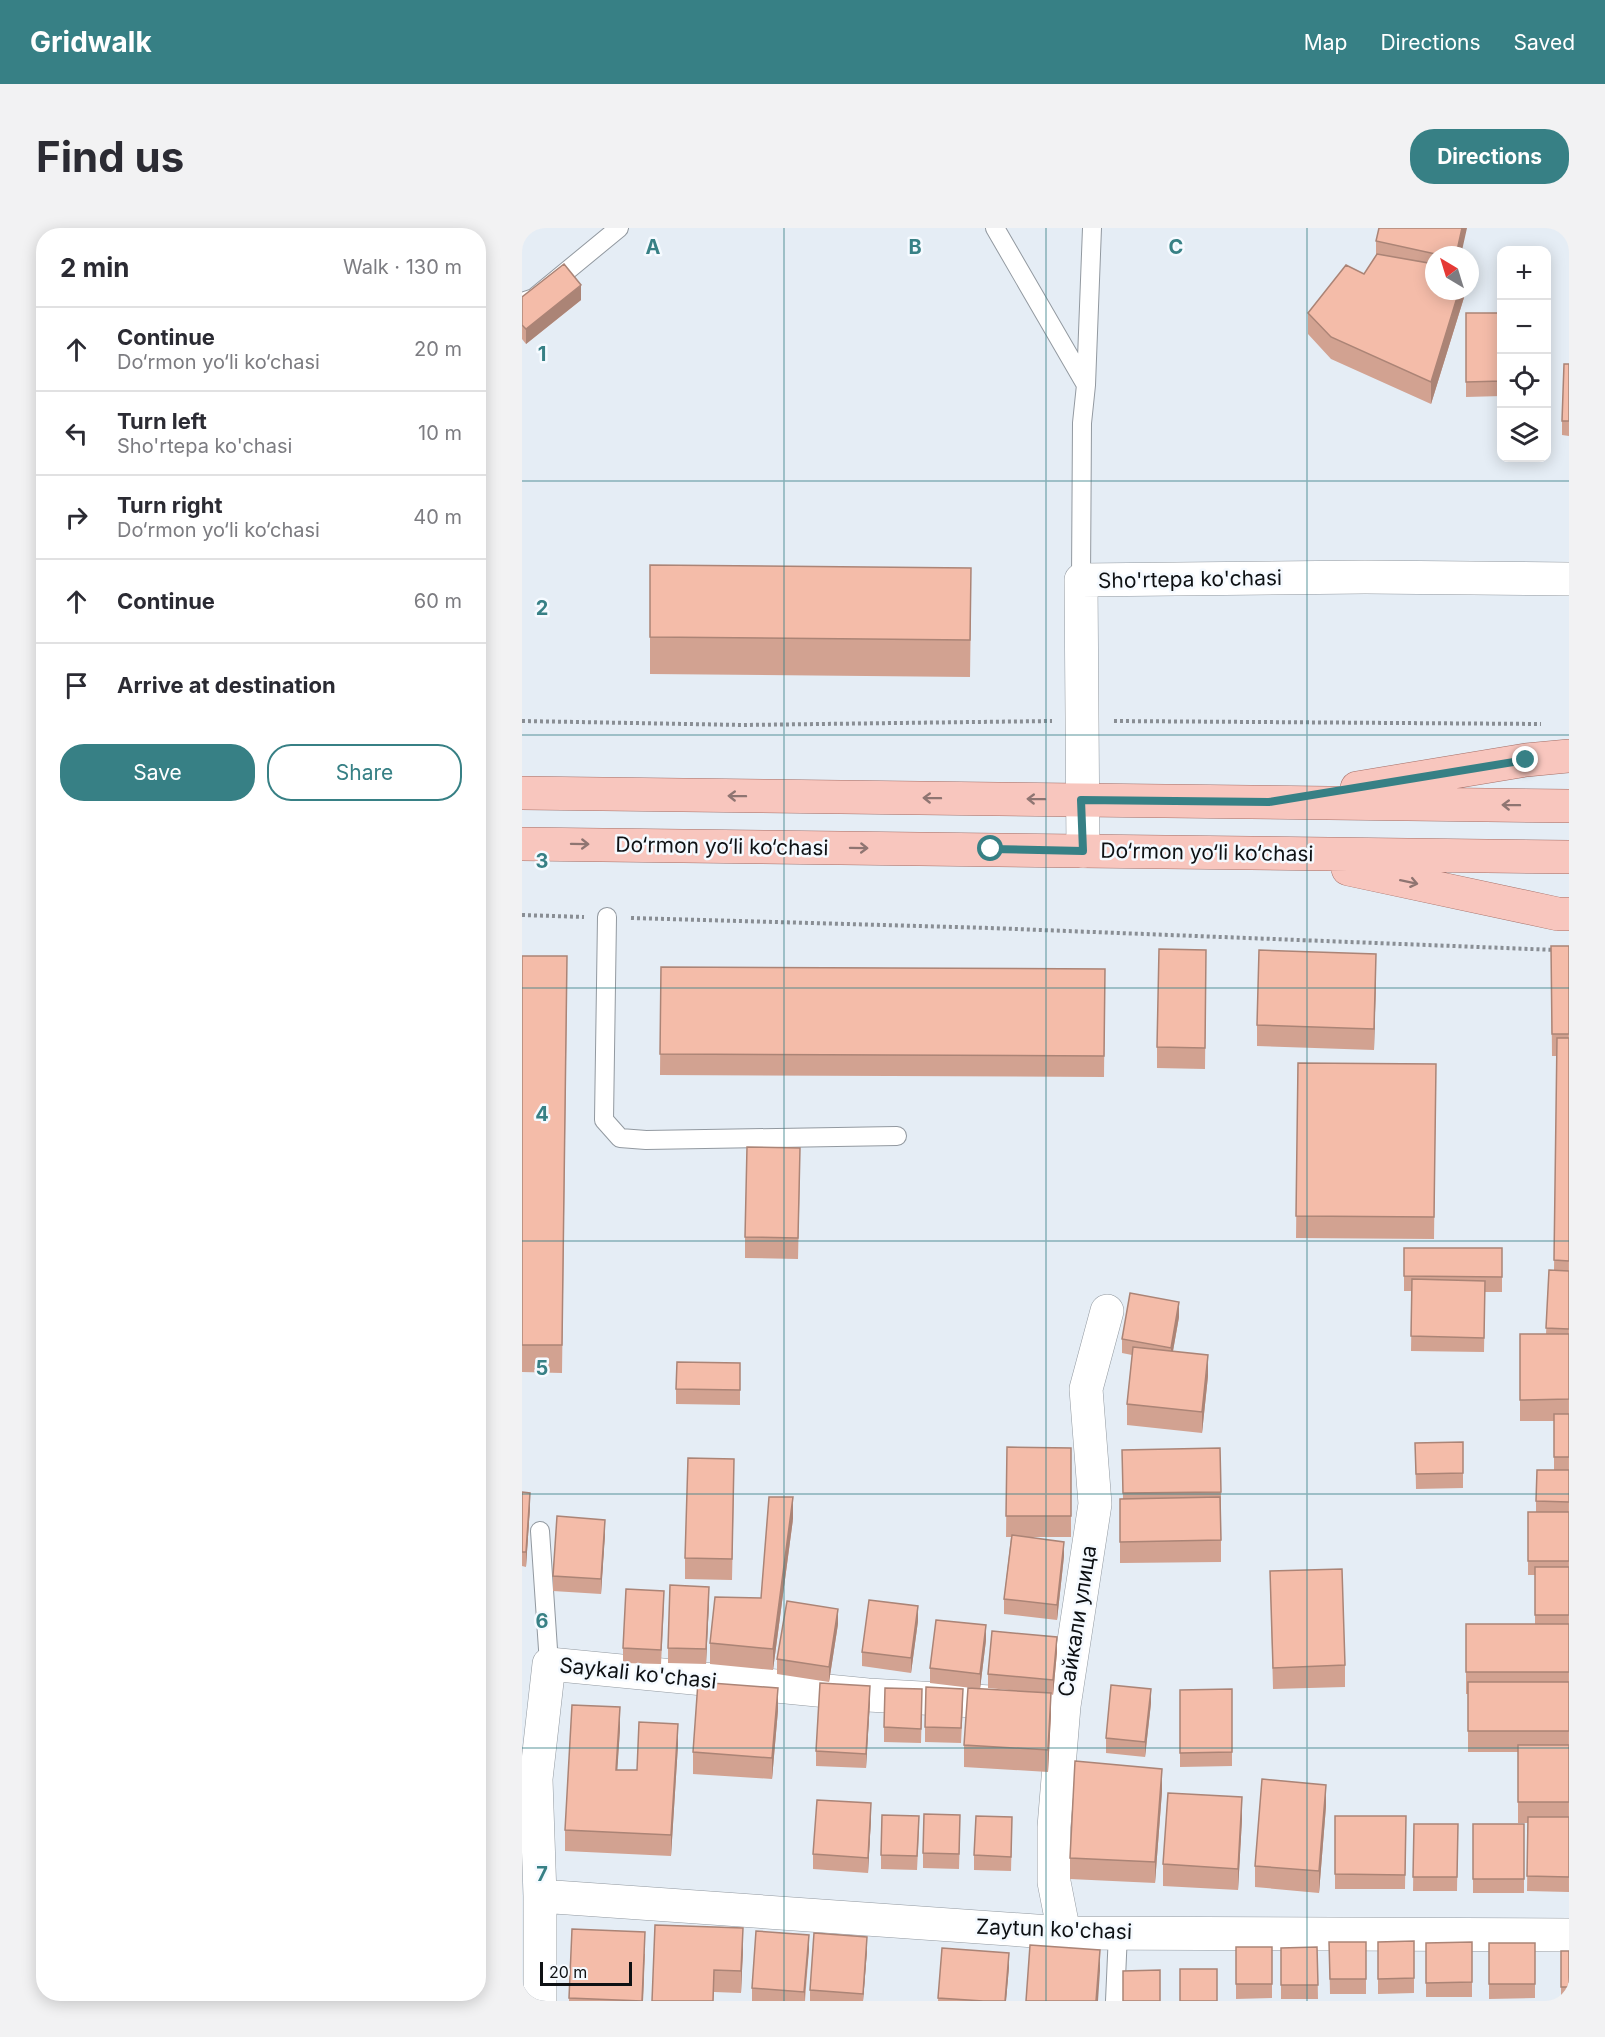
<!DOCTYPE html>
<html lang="en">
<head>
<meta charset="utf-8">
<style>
  body { margin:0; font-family:Inter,sans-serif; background:#f2f2f3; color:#2b2b33 }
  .controls { position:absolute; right:18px; top:18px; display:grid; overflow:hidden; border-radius:12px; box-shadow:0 3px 15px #0003 }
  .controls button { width:54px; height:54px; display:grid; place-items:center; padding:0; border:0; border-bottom:2px solid #e1e1e2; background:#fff; color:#2b2b33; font:30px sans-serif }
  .compass { position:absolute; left:903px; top:18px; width:54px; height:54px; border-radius:50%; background:#fff; box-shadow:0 3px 15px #0003; rotate:322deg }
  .scale { position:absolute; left:18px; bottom:15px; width:92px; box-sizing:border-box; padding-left:6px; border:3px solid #0e1114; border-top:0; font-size:16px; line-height:21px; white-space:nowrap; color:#0e1114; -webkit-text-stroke:4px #f5faff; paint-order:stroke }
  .stop { position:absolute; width:18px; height:18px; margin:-14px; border:4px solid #378085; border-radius:50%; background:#fff }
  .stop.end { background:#378085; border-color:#fff; box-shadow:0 2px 6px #0008 }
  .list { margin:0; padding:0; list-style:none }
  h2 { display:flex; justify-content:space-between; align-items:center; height:78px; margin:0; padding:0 24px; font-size:26px }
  h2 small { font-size:20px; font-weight:400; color:#7c7c81 }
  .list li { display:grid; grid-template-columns:39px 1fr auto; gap:18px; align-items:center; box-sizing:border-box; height:84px; padding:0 24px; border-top:2px solid #e1e1e2 }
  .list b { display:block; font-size:22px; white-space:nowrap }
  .list p { margin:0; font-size:20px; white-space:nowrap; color:#7c7c81 }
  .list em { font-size:20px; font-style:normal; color:#7c7c81 }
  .actions { display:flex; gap:12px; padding:18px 24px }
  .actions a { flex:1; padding:14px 0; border:2px solid #378085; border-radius:24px; text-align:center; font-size:21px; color:#378085 }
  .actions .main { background:#378085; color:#fff }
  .icon { flex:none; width:33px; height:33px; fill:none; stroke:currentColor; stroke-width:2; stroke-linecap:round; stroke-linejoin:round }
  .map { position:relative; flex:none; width:1047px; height:1773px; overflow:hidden; border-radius:24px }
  header { display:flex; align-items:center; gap:36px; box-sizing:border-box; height:84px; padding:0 30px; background:#378085; color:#fff }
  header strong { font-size:28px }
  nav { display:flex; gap:33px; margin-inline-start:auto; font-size:21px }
  .intro { display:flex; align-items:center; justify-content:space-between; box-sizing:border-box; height:144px; padding:0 36px }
  h1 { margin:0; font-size:42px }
  .button { padding:15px 27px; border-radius:24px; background:#378085; color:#fff; font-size:21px; font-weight:700 }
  main { display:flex; gap:36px; padding:0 36px }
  aside { flex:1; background:#fff; border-radius:24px; box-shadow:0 3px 15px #0003 }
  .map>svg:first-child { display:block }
</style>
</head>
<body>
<header>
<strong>Gridwalk</strong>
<nav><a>Map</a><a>Directions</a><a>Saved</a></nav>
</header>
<div class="intro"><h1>Find us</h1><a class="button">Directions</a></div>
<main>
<aside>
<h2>2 min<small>Walk · 130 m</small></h2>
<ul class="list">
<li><svg class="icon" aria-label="ahead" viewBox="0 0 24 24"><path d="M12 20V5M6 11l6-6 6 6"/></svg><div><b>Continue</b><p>Do‘rmon yo‘li ko‘chasi</p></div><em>20 m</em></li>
<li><svg class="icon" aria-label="left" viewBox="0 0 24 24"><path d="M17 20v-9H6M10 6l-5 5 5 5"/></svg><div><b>Turn left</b><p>Sho'rtepa ko'chasi</p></div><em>10 m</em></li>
<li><svg class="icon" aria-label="right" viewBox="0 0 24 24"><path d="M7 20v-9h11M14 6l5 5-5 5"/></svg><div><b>Turn right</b><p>Do‘rmon yo‘li ko‘chasi</p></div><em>40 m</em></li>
<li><svg class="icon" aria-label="ahead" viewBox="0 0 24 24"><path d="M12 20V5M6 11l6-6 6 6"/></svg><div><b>Continue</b></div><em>60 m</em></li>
<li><svg class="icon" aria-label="arrive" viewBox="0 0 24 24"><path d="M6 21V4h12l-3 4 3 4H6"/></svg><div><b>Arrive at destination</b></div></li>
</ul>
<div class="actions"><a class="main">Save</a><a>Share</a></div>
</aside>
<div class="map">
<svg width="1047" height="1773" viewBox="0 0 1047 1773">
  <rect width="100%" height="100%" fill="#e5edf5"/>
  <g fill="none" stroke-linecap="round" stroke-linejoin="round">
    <!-- service casing -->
    <g stroke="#9299a0" stroke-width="20">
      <path id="service" d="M473,0L564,157
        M0,74L12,70L97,0
        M559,352L560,195L564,157L570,0
        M85,689L82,892L98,910L124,912L375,908
        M18,1303L27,1436
        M593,1773L596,1705"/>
    </g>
    <!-- minor casing -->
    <g stroke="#9299a0" stroke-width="34">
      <path id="minor" d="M561,623L559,352L843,349L1047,351
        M18,1668L542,1705L1047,1707
        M542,1705L532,1654V1599L542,1478L573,1276L564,1161L585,1083
        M18,1773V1668L14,1551L27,1436L346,1467L542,1478"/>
    </g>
    <!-- primary casing -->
    <g stroke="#a46e66" stroke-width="34">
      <path id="primary" d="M835,560L1004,532L1047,528
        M0,565L1047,578
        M0,616L1047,629
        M826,641L1036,686H1047"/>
    </g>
    <!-- path -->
    <path stroke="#898e94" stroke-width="4" stroke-dasharray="3 3" stroke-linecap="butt" d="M0,493L221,497L530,493
      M592,493L1019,496
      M0,687L62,689
      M109,690L468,700L1034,722"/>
    <!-- service -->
    <use href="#service" stroke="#fff" stroke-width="18"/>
    <!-- minor -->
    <use href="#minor" stroke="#fff" stroke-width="33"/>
    <!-- primary -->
    <use href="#primary" stroke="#f8c6be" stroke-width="33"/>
  </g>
  <!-- wall -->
  <path fill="#d2a291" d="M854,13L939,27H912V63H944L909,176L809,131L786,106V85L842,46L854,28Z
    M0,69L59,72L4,116L0,111Z
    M944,85H980V168L944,169Z
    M1047,136V208L1040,207V193Z
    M128,337L449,377L448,449L128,446Z
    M1029,718H1047V1664L1005,1663L1006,1595H996V1524H946V1466H944V1396H1013V1347H1006V1284H1014V1273L1032,1242V1193H998V1106H1024L1027,1042H1032L1035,828H1030Z
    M0,728L45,756L40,1145L0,1144Z
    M139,739L583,741L582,849L138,847Z
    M684,743L683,841L635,840V819Z
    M854,748L852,822L735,818V797Z
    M776,835L914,836L912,1011L774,1010Z
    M278,941L276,1031L223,1030V1009Z
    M882,1020H980V1064H963L962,1124L889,1123L890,1063H882Z
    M657,1089L651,1123L686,1148L680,1205L605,1197V1176L610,1127L600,1125V1111Z
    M218,1135V1177L154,1176V1161Z
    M941,1214V1260L894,1261L893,1215Z
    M485,1219L549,1220V1309H503L542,1328L535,1392L482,1386V1371L489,1309H484Z
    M600,1222L699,1264V1334L598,1335V1271H601Z
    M212,1252L210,1352L163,1351V1330Z
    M0,1264L8,1279L4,1339L0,1338Z
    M271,1291L251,1442L188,1436V1415L239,1370Z
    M83,1306L79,1366L31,1363V1348Z
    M748,1343L823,1437V1459L751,1461Z
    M187,1373L184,1436L146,1435V1420Z
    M142,1377L139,1436L101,1435V1420Z
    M396,1393L389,1445L340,1438V1424Z
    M316,1396L307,1454L255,1446V1431Z
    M464,1412L458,1461L408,1455V1440Z
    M535,1424L531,1467L529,1466V1486L526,1544L442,1539V1517L487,1462L466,1460V1446Z
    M710,1461V1538L658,1539V1462Z
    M348,1473L344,1540L294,1538V1523Z
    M400,1475L399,1515L362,1514V1499Z
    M441,1475L439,1515L403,1514V1499Z
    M629,1475L623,1529L584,1525V1510Z
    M256,1482L250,1551L171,1546V1524Z
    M98,1501L95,1542H115L156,1517L149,1628L43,1623V1602Z
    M640,1563L633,1655L548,1651V1630Z
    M804,1578L797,1665L733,1659V1638Z
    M813,1588H884L883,1661H813Z
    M349,1590L346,1645L291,1641V1626Z
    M720,1591L716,1662L641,1658V1636Z
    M892,1596H936L935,1663H891Z
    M951,1596H1002V1665H951Z
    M438,1601L437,1641L401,1640V1625Z
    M397,1603L395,1642L359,1641V1627Z
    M490,1603L489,1643L452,1642V1627Z
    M50,1701L123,1726L121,1773H47Z
    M892,1713V1765L856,1766V1714Z
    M807,1714H844V1766H808Z
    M950,1714V1769H904V1715Z
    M967,1715H1013V1770L967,1771Z
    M714,1719H750V1770L714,1771Z
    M795,1719L796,1771H759V1720Z
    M420,1720L487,1739L484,1773H416Z
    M221,1721L219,1765L192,1764L191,1773H130Z
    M287,1721L283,1773H230V1760Z
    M345,1723L341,1773H288V1762Z
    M1039,1723H1047V1773H1039Z"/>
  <!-- shaded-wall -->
  <path fill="#ab8476" d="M940,0H945L939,27H934Z
    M59,57V72L4,116V101Z
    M937,63H944L909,176V154Z
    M854,726V748L852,822V801Z
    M657,1074V1089L649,1134V1120Z
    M686,1127V1148L680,1205V1184Z
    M8,1265V1279L4,1339V1324Z
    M271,1269V1291L251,1442V1421Z
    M83,1292V1306L79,1366V1351Z
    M542,1314V1328L535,1392V1377Z
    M187,1359V1373L184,1436V1421Z
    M396,1378V1393L389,1445V1430Z
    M316,1381V1396L307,1454V1439Z
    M464,1397V1412L458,1461V1446Z
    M535,1409V1424L531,1467V1452Z
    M348,1458V1473L344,1540V1526Z
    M256,1460V1482L250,1551V1530Z
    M629,1461V1475L623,1529V1514Z
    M529,1465V1486L526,1544V1522Z
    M98,1479V1501L94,1563V1542Z
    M156,1496V1517L149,1628V1607Z
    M640,1541V1563L633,1655V1634Z
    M804,1557V1578L797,1665V1643Z
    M720,1569V1591L716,1662V1641Z
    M349,1575V1590L346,1645V1630Z
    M221,1700V1721L219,1765V1743Z
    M123,1704L121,1773H120Z
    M287,1707V1721L282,1773V1764Z
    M345,1709V1723L341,1773V1766Z
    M578,1722V1743L576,1773H574Z
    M487,1725V1739L484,1773H483Z"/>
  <!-- building -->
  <path fill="#f4bca9" stroke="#ab8476" stroke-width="1.5" d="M857,0H940L934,27H918L854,13Z
    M855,26L912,36V63H937L909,154L809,109L786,85L824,37L842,46Z
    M42,36L59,57L4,101L0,97V69Z
    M944,85H980V153L944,154Z
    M1042,136H1047V193H1040Z
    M128,337L449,340L448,412L128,409Z
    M1029,718H1047V806H1030Z
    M637,721L684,722L683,820L635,819Z
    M737,722L854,726L852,801L735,797Z
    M0,728H45L40,1117H0Z
    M139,739L583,741L582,828L138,826Z
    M1035,810H1047V1033L1032,1032Z
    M776,835L914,836L912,989L774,988Z
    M225,919L278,920L276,1010L223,1009Z
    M882,1020H980V1049L882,1048Z
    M1027,1042L1047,1043V1101L1024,1100Z
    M890,1051L963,1053L962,1110L889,1108Z
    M608,1065L657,1074L649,1120L600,1111Z
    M998,1106H1047V1171L998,1172Z
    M611,1119L686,1127L680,1184L605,1176Z
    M155,1134L218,1135V1162L154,1161Z
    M1032,1186H1047V1229H1032Z
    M941,1214V1245L894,1246L893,1215Z
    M485,1219L549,1220V1288H484Z
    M698,1220L699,1264L601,1265L600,1222Z
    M166,1230L212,1231L210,1331L163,1330Z
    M1015,1242H1047V1274L1014,1273Z
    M0,1264L8,1265L4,1324H0Z
    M247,1269H271L251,1421L188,1415L193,1369L239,1370Z
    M698,1269L699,1312L598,1314V1271Z
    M1006,1284H1047V1333H1006Z
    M35,1288L83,1292L79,1351L31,1348Z
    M490,1307L542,1314L535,1377L482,1371Z
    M1013,1339H1047V1387H1013Z
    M820,1341L823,1437L751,1440L748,1343Z
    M148,1357L187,1359L184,1421L146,1420Z
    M104,1361L142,1363L139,1422L101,1420Z
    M347,1372L396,1378L389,1430L340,1424Z
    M265,1373L316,1381L307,1439L255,1431Z
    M414,1392L464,1397L458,1446L408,1440Z
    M944,1396H1047V1444H944Z
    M470,1403L535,1409L531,1452L466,1446Z
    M176,1454L256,1460L250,1530L171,1524Z
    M946,1454H1047V1503H946Z
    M298,1455L348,1458L344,1526L294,1523Z
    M589,1457L629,1461L623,1514L584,1510Z
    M404,1459L441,1461L439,1500L403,1499Z
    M363,1460L400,1461L399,1501L362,1499Z
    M446,1460L529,1465L526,1522L442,1517Z
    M710,1461V1524L658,1525V1462Z
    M50,1477L98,1479L94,1542H115L117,1494L156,1496L149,1607L43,1602Z
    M996,1517H1047V1574H996Z
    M553,1533L640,1541L633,1634L548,1630Z
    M740,1551L804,1557L797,1643L733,1638Z
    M646,1565L720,1569L716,1641L641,1636Z
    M295,1572L349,1575L346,1630L291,1626Z
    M402,1586L438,1587L437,1626L401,1625Z
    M360,1587L397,1588L395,1628L359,1627Z
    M454,1588L490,1589L489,1629L452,1627Z
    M813,1588H884L883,1647L813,1646Z
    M1006,1589H1047V1649L1005,1648Z
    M892,1596H936L935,1649H891Z
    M951,1596H1002V1651H951Z
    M133,1697L221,1700L219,1743L192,1742L191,1773H130Z
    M50,1701L123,1704L120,1773L47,1770Z
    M234,1703L287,1707L282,1764L230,1760Z
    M292,1705L345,1709L341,1766L288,1762Z
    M892,1713V1750L856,1751V1714Z
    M807,1714H844V1751H808Z
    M950,1714V1754L904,1755V1715Z
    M967,1715H1013V1756H967Z
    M508,1717L578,1722L574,1773H504Z
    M714,1719H750V1756H714Z
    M795,1719L796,1757H759V1720Z
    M420,1720L487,1725L483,1773H461L416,1770Z
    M1039,1723H1047V1759H1039Z
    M658,1741H695V1773H658Z
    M638,1742V1773H601V1743Z"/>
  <!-- one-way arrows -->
  <defs><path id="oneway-shaft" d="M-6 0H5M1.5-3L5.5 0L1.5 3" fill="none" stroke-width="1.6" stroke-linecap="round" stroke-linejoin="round" transform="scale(1.5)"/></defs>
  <g stroke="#8f7572">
    <use href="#oneway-shaft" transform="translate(215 568) rotate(-179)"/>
    <use href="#oneway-shaft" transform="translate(410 570) rotate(-179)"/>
    <use href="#oneway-shaft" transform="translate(514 571) rotate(-179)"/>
    <use href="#oneway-shaft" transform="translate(989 577) rotate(-179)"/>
    <use href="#oneway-shaft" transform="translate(58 616) rotate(1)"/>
    <use href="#oneway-shaft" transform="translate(337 620) rotate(1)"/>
    <use href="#oneway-shaft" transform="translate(887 654) rotate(12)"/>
  </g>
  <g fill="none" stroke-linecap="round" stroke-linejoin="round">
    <!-- route -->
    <path stroke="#378085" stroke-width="8" d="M469,621L561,623L559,572L747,574L1004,532"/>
  </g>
  <!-- grid -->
  <path fill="none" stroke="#378085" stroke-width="1.5" stroke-opacity="0.55" d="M262,0V1773M524,0V1773M785,0V1773M0,253H1047M0,507H1047M0,760H1047M0,1013H1047M0,1266H1047M0,1520H1047"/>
  <g text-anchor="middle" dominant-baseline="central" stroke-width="5" stroke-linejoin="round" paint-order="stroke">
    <!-- street labels -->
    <g font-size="21" fill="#0e1114" stroke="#f5faff">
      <text transform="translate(668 351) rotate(-1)">Sho'rtepa ko'chasi</text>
      <text transform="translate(200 618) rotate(1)">Do‘rmon yo‘li ko‘chasi</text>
      <text transform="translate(685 624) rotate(1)">Do‘rmon yo‘li ko‘chasi</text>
      <text transform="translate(555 1393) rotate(-81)">Сайкали улица</text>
      <text transform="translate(116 1445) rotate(6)">Saykali ko'chasi</text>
      <text transform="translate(532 1701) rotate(2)">Zaytun ko'chasi</text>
    </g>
  </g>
  <g font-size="20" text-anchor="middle" font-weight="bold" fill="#378085" stroke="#f5faff" stroke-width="5" stroke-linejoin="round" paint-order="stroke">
    <text x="131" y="26">A</text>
    <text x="393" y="26">B</text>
    <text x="654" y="26">C</text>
    <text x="20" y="133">1</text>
    <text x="20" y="387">2</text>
    <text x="20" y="640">3</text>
    <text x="20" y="893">4</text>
    <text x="20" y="1147">5</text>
    <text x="20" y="1400">6</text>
    <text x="20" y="1653">7</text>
  </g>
</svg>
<div class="controls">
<button>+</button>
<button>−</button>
<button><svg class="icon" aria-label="locate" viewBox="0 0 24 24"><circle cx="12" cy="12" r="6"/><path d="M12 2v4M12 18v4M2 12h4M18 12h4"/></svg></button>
<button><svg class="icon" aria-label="layers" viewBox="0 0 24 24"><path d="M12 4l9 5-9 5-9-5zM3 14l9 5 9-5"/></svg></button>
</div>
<svg class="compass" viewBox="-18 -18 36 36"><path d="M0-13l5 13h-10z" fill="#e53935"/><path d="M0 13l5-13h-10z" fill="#7c7c81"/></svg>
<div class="scale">20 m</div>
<div class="stop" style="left:469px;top:621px"></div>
<div class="stop end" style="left:1004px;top:532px"></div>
</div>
</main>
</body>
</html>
